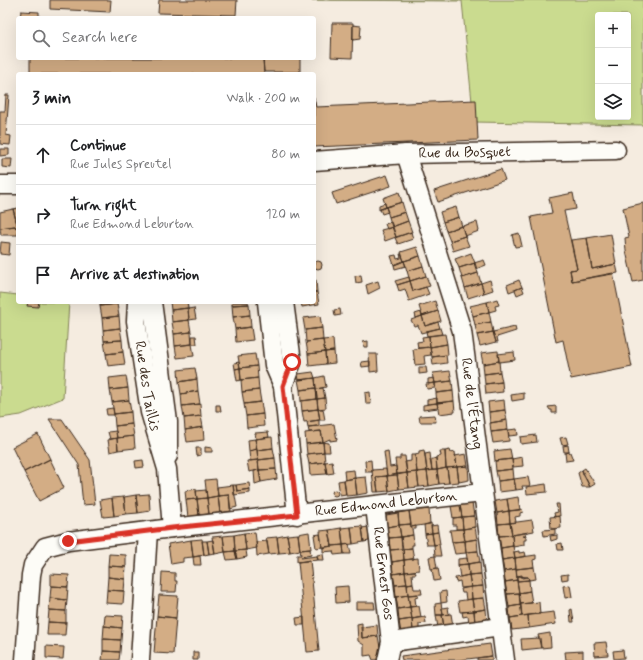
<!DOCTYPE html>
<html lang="en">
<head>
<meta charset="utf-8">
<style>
  body { margin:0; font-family:Mynerve,sans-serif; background:#f2f2f2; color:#202124 }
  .controls { position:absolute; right:12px; top:12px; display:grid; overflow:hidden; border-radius:4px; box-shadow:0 4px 16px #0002 }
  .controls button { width:36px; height:36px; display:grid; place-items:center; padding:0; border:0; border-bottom:1px solid #e0e0e0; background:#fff; color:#202124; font:20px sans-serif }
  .stop { position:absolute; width:12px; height:12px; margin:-9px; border:3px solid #d93025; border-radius:50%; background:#fff }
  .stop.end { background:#d93025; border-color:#fff; box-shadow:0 1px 4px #0008 }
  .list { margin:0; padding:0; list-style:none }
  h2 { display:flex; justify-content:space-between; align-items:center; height:52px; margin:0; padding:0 16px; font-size:17px }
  h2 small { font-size:13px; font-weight:400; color:#757577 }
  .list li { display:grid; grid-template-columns:26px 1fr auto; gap:12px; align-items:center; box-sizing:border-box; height:60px; padding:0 16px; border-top:1px solid #e0e0e0 }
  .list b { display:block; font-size:15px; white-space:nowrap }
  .list p { margin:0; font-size:13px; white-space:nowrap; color:#757577 }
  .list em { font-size:13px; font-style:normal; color:#757577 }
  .icon { flex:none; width:22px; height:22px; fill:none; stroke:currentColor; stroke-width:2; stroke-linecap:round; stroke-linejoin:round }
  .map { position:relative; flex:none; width:643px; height:660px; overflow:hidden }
  .search { position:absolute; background:#fff; box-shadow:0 4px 16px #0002; left:16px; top:16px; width:300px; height:44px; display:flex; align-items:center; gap:10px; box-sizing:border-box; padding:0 14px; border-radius:4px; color:#757577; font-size:15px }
  .panel { position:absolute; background:#fff; box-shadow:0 4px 16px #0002; left:16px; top:72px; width:300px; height:232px; border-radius:4px }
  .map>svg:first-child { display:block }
</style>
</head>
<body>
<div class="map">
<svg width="643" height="660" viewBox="0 0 643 660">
  <rect width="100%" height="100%" fill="#f5ece0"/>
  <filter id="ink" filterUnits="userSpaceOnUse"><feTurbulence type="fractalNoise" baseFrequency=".025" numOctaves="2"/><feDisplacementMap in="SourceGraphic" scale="8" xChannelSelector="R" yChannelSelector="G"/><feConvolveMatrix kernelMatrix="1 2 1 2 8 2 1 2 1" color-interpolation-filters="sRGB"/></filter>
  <g filter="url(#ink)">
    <!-- green -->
    <path fill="#cadb8f" stroke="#828256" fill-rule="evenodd" d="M308,0H643V125L474,122L462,1ZM598,15H628V117H598Z
      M0,293L18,295V302H69L63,398L21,415L0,418Z"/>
    <!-- building -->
    <path fill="#d3ad85" stroke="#3b2a1e" d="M50,0H111L110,12L50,9Z
      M159,0H237L236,15L158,13Z
      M21,11L39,12V18H20Z
      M332,23H353L352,58L331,57Z
      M353,25L361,26L360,39L353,40Z
      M30,58H263L264,74H30Z
      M263,58H300V72H264Z
      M6,95H9L6,135L11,136L10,145L0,144V111H5Z
      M314,97L316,107L476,100L478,140L314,147Z
      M0,149H9V155L0,156Z
      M2,159H12L11,168L2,167Z
      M501,169L505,180L438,202L434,191Z
      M387,175L391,186L336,204L332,193Z
      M399,192L402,202L386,207L383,198Z
      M573,193L576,209L564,211L577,269L570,270L572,281L613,273L632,367L571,379L563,340L556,342L531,217L552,213L549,198Z
      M402,202L405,212L389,217L386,207Z
      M385,203L386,207L379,210V205Z
      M643,203V280L633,282L626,251L625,238L629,237L623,208Z
      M386,207L388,212L382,214L380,209Z
      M456,207L459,217L443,222L440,212Z
      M18,208V228L13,209Z
      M13,209L18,228H16L15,226L0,228V212Z
      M405,212L408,221L392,227L389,217Z
      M459,217L462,226L446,231L443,222Z
      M408,221L412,232L396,237L392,227Z
      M391,222L393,227L387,229L385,224Z
      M477,222L479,231L465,236L462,226Z
      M15,226L16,228L18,227V235H1L0,228Z
      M462,226L465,236L450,241L446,231Z
      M393,227L396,237L385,241L381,230Z
      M411,232L413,239L398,244L395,238Z
      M519,233L522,246L515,247L512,235Z
      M611,234L616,264L592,269L587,238Z
      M465,236L469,246L453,251L450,241Z
      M587,238L592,269L616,264L618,273L572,281L570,270L577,269L571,240Z
      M1,242L10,243L9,255L0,254Z
      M417,247L420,256L404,261L401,252Z
      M471,253L475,263L459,268L455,259Z
      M400,254H401L404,261L394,265L391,256L396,255L397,259L401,258Z
      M420,256L423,266L407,271L404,261Z
      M484,260L486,265L476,269L474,263Z
      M314 265a4 4 0 1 1 8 0a4 4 0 1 1-8 0Z
      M404,261L406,266L395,269L394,265Z
      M475,263L478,273L462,278L459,268Z
      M423,266L426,276L410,281L407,271Z
      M478,273L481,283L465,288L462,278Z
      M361,275L362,282L356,283L355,276Z
      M426,276L430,286L413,291L410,281Z
      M409,277L410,281L397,285L395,281Z
      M314,280H316L317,292H314Z
      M490,280L493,290L484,293L481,283Z
      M519,280L522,287L509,292L507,285Z
      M378,281L380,288L368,294L366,285Z
      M410,281L413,291L426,287L429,294L409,301L405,289L399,291L397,285Z
      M481,283L484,293L468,298L465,288Z
      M522,287L524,292L517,295L515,290Z
      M314,292H317L319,304L302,307L301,302H314Z
      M497,299L499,305L495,306L496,310L489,312L487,302Z
      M435,301L438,311L422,316L419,306Z
      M28,302H39L38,307L27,306Z
      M100,302H117V304L100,306Z
      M170,302H187L188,308L171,310Z
      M231,302H248L249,304L232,305Z
      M487,302L489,312L473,316L470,306Z
      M117,304L119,316L102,318L100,306Z
      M249,304L250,315L233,317L232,305Z
      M188,308L189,320L172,322L171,310Z
      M194,308L196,319L189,320L188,309Z
      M340,309L341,315L335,316L334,310Z
      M438,311L441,321L425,326L422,316Z
      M421,312L422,316L416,318L415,314Z
      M489,312L491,322L475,325L473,316Z
      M250,315L251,327L235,329L233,317Z
      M119,316L120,328L103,330L102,318Z
      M320,316L322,328L305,330L303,318Z
      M422,316L425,326L438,322L440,328L421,333L418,325L414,326L411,320Z
      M189,320L191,332L174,334L172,322Z
      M491,322L493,332L477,335L475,325Z
      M251,327L253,340L236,342L235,329Z
      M515,327L516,331L497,337L498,342H496L493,332Z
      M120,328L122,340L104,341L103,330Z
      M322,328L323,340L306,342L305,330Z
      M440,328L442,334L427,336L426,331Z
      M191,332L192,344L175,346L174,334Z
      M493,332L496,342L480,346L477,335Z
      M445,334L447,344L430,347L429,336Z
      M192,336H196L197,344H192Z
      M429,336L430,347L418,348L417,342L423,341L422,337Z
      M333,339L334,351L325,352L323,340Z
      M122,340L123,352L106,354L104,341Z
      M323,340L325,352L308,354L306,342Z
      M368,341V347H364L363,342Z
      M192,344L194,356L177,358L175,346Z
      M447,344L448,355L432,357L430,347Z
      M430,347L431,355L424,356L425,364L415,365L413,349Z
      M334,351L335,363L326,364L325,352Z
      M498,351L499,361L483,364L481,353Z
      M123,352L125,364L108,366L106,354Z
      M325,352L326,364L309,366L308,354Z
      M514,352L515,360L499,362L498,354Z
      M255,354L257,366L240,368L238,356Z
      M369,354H377L378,371L370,372Z
      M446,355L447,363L433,365L432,357Z
      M370,361V366L362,367L361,362Z
      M499,361L500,372L484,374L483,364Z
      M239,362L240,368L235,369L234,363Z
      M257,366L258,378L241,380L240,368Z
      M419,367H426L427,373L419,374Z
      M195,368L197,379L179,382L178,370Z
      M240,368L241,380L237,381L235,369Z
      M450,371L452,381L435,383L433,373Z
      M313,372L315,378L299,380L298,374Z
      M500,372L502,382L485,384L484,374Z
      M126,376L128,388L110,390L109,378Z
      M324,376L326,387L316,389L315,378Z
      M258,378L259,390L242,392L241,380Z
      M315,378L316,388L300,390L298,380Z
      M434,378L435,383L428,384V379Z
      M197,379L198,391L181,394L179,382Z
      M452,381L453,391L436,393L435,383Z
      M502,382L503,392L486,394L485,384Z
      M435,383V388L427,389L426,384Z
      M128,388L129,400L112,402L110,390Z
      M316,388L317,399L301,401L300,390Z
      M323,388L325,398L317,399L316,389Z
      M259,390L261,402L244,404L242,392Z
      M198,391L200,404L182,406L181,394Z
      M453,391L454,401L437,403L436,393Z
      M370,392L371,404H366L365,393Z
      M524,393V399L512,401L511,395Z
      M325,398L326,408L318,409L317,399Z
      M437,398V403L427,404V400Z
      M317,399L318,409L302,411L301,401Z
      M129,400L131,412L114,414L112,402Z
      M504,400L505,410L489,412L488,402Z
      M454,401L455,412L439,414L437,403Z
      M261,402L263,414L246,416L244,404Z
      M437,403L438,408L423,410V405Z
      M200,404L201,416L184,418L182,406Z
      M216,405H220L221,411H216Z
      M556,406V413H552V410H550L548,407Z
      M113,408L114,415H107L106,409Z
      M318,409L320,420L304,422L302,411Z
      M318,409H323L325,420H320Z
      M505,410L507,420L490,423L489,412Z
      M131,412L132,424L115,426L114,414Z
      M263,414L264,426L247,428L246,416Z
      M435,415L436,422H420L419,416Z
      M201,416L203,427L185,430L184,418Z
      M49,419H62L90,460L95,504L83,505L79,465Z
      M319,420V426L308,427L307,422Z
      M507,420L508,430L491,432L490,423Z
      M132,424L134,436L117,438L115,426Z
      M334,424L337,440L330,441V439L323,442L321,431L309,432L308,427Z
      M203,427L204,440L187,442L185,430Z
      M517,429L518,435L509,436L508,430Z
      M508,430L509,441L493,443L491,432Z
      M116,431L117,438L110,439L108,432Z
      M321,431L323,442L306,444L305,433Z
      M268,432L269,437L256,439L255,433Z
      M38,434L50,459L24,472L12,447Z
      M536,435L537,442L521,444L520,437Z
      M134,436L135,448L118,450L117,438Z
      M272,437L273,448L257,450L255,439Z
      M566,437L568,444L562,445L560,438Z
      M117,438L118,450L110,452L108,440Z
      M255,439L257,449L249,451L248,440Z
      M323,442L324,452L307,454L306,444Z
      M323,442L329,443L330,452H324Z
      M568,445L569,452H564L563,446Z
      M205,447L212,448V452H205Z
      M196,448H201V455L197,456Z
      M273,448L275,458L258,460L257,450Z
      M257,449L258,460L250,461L249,451Z
      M510,449L512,459L495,461L494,451Z
      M424,450L427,471L417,472L415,455L419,454V451Z
      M450,450L451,453L455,452L457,467L446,468L445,451Z
      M388,451L390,467L396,466L397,475L387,476L384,452Z
      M440,451H445L446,468L437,470L436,457L441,456Z
      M324,452L325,462L309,464L307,454Z
      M570,452L573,460L566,461L565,453Z
      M430,453L432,470L427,471L425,454Z
      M466,454L468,466L457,467L455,456Z
      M411,455H415L417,472L407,473L405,462L411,461Z
      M400,456H405L407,473L397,475L395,459H400Z
      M522,457L523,466L513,467L512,459Z
      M275,458L276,469L259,470L258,460Z
      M436,458L437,470H432L430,460Z
      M50,459L64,488L39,501L24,472Z
      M512,459L513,469L496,471L495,461Z
      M143,460L144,467L136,468L135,461Z
      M258,460L259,470L249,472L247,461Z
      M371,460L372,472H366L365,461Z
      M332,461L334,473L327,474L325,462Z
      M325,462L327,474L310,475L309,464Z
      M468,466L469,480L459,482L457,467Z
      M457,467L459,482L449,483L447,468Z
      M447,468L449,483L439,484L437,470Z
      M585,468L595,484L590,487L582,470Z
      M276,469L277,479L261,482L259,470Z
      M386,469L387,476L376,477L378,492H374L372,470Z
      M513,469L514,479L498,481L496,471Z
      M259,470L261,482L255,484L254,471Z
      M354,470L355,478L345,480L344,471Z
      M437,470L439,484L429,486L427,471Z
      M582,470L583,474L590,487H582L578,473Z
      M427,471L429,486L419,487L417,472Z
      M417,472L419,487L409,488L407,473Z
      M407,473L409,488L399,489L397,474Z
      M397,474L399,489L389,491L387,476Z
      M387,476L389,491L378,492L376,477Z
      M366,477L368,493L357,495L355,478Z
      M528,477L530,486H522L523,489L516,490L514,479Z
      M355,478L357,495L346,496L344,480Z
      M216,479L218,496L207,498L205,480Z
      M514,479L516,490L499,492L498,481Z
      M344,480L346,494L340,495L338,481Z
      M249,483L250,489L237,491L236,485Z
      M546,484L547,492L527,494L526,487Z
      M233,485H236L237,491L250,489V493L234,495Z
      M233,485L237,507L230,509L229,495L218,496L217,487Z
      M196,489L197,499L186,500L185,491Z
      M206,490L207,498L197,499L196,491Z
      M332 493a3 3 0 1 1 6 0a3 3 0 1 1-6 0Z
      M149,494L150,511L138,513L136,495Z
      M136,495L138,513L126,514L124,497Z
      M229,495L231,511L220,513L218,496Z
      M218,496L220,513L209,514L207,498Z
      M124,497L126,514L114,516L112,498Z
      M518,497L520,510L509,511L507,499Z
      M112,498L114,516L103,517L100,500Z
      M207,498L209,514L199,515L197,499Z
      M197,499L199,515L188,517L186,500Z
      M507,499L509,511L497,513L495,501Z
      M472,503L474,516L462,517L460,505Z
      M556,504H559L560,516L555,517L554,513L558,512Z
      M460,505L462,517L453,518L451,506Z
      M429,509L430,524L411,527L409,511Z
      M522,509L523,512L520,513V516L515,517L516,522L510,523L509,511Z
      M409,511L411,524L399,525L398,513Z
      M509,511L510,523L498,524L497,513Z
      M398,513L399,525L387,527L386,515Z
      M474,516L475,527L463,529L462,517Z
      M560,516L561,528L551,529L550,517Z
      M462,517L463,529H456V525H453V518Z
      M532,520L534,531L512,535L510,523Z
      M431,523L432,533L425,534L424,525Z
      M510,523L512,535L499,536L498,524Z
      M411,524V527L416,526V529H412L413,535L401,537L399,525Z
      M399,525L401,537L389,538L387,527Z
      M437,525L438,532L432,533L431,526Z
      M362,526L364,542L353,544L351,527Z
      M351,527L353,544L343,545L341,528Z
      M368,527L369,541L364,542L362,528Z
      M475,527L477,539L465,541L463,529Z
      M341,528L343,545L332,546L329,530Z
      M463,529L465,541L452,542L450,530Z
      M555,529V534L544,536L543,530Z
      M329,530L332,546L322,548L320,531Z
      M255,532L257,548L246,550L244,533Z
      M309,532L311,549L300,550L298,534Z
      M438,532L440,544L434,545L432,533Z
      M244,533L246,550L235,551L234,535Z
      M432,533L434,545H427L425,534Z
      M525,533L526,536H523L526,537V540H524V545L513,547L512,535Z
      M298,534L300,550L290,552L287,535Z
      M320,534L322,547L316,548L314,535Z
      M234,535L235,551L225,552L223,536Z
      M287,535L290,552L279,553L277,537Z
      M413,535L414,545H412V548L403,549L401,537Z
      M512,535L513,546L501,548L499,536Z
      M557,535V539L551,541L550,536Z
      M223,536L225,552L215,554L212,537Z
      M277,537L279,553L269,554L266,538Z
      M401,537L402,549L390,550L389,538Z
      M202,539L204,555L193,557L191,540Z
      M477,539L478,551L466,552L465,541Z
      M191,540L193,557L183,558V562L171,564L168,544Z
      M213,540L215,553L209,554L207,541Z
      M202,541H207L209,554L204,555Z
      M267,541L269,554L257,556L256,542Z
      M465,541L466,553L455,554L452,542Z
      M562,543L563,550H558L557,544Z
      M349,544L351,554H344L343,545Z
      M439,544L441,556H435L434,545Z
      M343,545L344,554L334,555L333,551L323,552V547Z
      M513,546L515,558L502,560L501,548Z
      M412,548L414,559L404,560L403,549Z
      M310,549L311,555L301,557V558L317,556L318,560L297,562V555H301L300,550Z
      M403,549L404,560L392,562L390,550Z
      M246,550L247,557L237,559L235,551Z
      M235,551L237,559L227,560L225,552Z
      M478,551L480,562L468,564L466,552Z
      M519,551V553L525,552L526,556L515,558L514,552Z
      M109,554L126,555V567L108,566Z
      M323,554L324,560H318L317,555Z
      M536,555V559L533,560L534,567L516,569L515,558Z
      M200,556L201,565H194L193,557Z
      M435,556L437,568L431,569L429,557Z
      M418,558L419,570L405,572L404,560Z
      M467,558L468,564L458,565V559Z
      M515,558L516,569L504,571L502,560Z
      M310,560L319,651L307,652L298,562Z
      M404,560L405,572L393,574L392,562Z
      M480,562L481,574L469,575L468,564Z
      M468,564L469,575L460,577L458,565Z
      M108,566L126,567L125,579L108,577Z
      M534,567L536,579L529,580L528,577L517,576L516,569Z
      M438,568L440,580L434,581L432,569Z
      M516,569L517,580L505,582L504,571Z
      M415,571L416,574H412L413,583L407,584L405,572Z
      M162,572L175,573V581H177L176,592H161Z
      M405,572L407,584L395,585L393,574Z
      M51,574L69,575L68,587L51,586Z
      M481,574L483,586L471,587L469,575Z
      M568,574V579L562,580L561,575Z
      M469,575L471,587L461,588L460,581L456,582L455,578Z
      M522,575V578L528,577L529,580L517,581V576Z
      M108,577L125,579L124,591L107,590Z
      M517,580L519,593L507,594L505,582Z
      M529,580L530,591L519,593L517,581Z
      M413,583L414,589H421L422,594L408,595L407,584Z
      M407,584L408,595L396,597L395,585Z
      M570,585L572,597L565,598L563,586Z
      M51,586L68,587L67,600L50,598Z
      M348,586L349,602L336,603L335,587Z
      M483,586L484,598L472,599L471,587Z
      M471,587L472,599L466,600L465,593H462L461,589Z
      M107,590L124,591L123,604L106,603Z
      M446,591L447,602L441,603L440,592Z
      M530,591L532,603L520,604L519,593Z
      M519,593L521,605L509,607L507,594Z
      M418,594V597L415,598L416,606L410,607L408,595Z
      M159,595L178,596L176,618L157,616Z
      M408,595L410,607L398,609L396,597Z
      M50,598L67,600L66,611L49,610Z
      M484,598L486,609L474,611L472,599Z
      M472,599L474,611L460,612L458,601Z
      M356,602H374L375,609H356Z
      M539,602L540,614L522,616L520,604Z
      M441,603L443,615H436L435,604Z
      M521,605L522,616L510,618L509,607Z
      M419,606L421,617L412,619L410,607Z
      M410,607L412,619L399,621L398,609Z
      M448,607L449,614L443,615L442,608Z
      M486,609L487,622L475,623L474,611Z
      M572,609L574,622H571L570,610Z
      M49,610L66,611V623L48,622Z
      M474,611L475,623L469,624L468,616L463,617L462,612Z
      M554,612L556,624L529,628L528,615Z
      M451,614L453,626L444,627L442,615Z
      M105,615L123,616L122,628L104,626Z
      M436,615H442L444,627L438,628Z
      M528,615L529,628L512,630L510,618Z
      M157,616L176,618L173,654L154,653Z
      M304,617V625H297L296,618Z
      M425,617L426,623L419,624V630L413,631L412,619Z
      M412,619L413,631L401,633L399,621Z
      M48,622L66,623L65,635H47Z
      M362,623V638L378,636L382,659L373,660L371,655L364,656V645L358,641L357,624Z
      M377,625L378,636L362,638L361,627Z
      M104,626L122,628L121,640L103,639Z
      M550,633L551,647L541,648L538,635Z
      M540,638L541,648L522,650L521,639Z
      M103,639L121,640L120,652L103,651Z
      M606,642L608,655L595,656L594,643Z
      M490,644L492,656L459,660H402L401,656Z
      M46,646L64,647L63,659L46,658Z
      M623,650L624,658L614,659L613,651Z
      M103,651L120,652L119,660H102Z
      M583,651V660H566L565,652Z
      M193,652H198V660H193Z
      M492,656V660H477V658Z"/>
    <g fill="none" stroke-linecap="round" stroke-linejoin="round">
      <!-- minor casing -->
      <g stroke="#3b2a1e" stroke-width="21">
        <g id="minor">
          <path id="s1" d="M406,154L462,331L505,660"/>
          <path id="s2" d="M314,161L406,154L616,150"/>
          <path d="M0,185H18"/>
          <path id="s3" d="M137,302L136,321L150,412L167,469L172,528"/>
          <path d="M152,302L168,422V456"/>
          <path d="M267,302L274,365L283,386L297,515"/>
          <path d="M283,386L292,362L284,302"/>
          <path id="s4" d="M375,506L391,642L387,660"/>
          <path d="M391,642L501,627"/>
          <path id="s5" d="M25,660L31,575L33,565L45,547L68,541L172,528L482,493"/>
          <path d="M140,660L148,531"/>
        </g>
      </g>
      <!-- minor -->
      <use href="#minor" stroke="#fdfcf7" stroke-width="18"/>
    </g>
  </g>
  <g fill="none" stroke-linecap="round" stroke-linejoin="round" filter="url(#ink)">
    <!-- route -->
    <path stroke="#d93025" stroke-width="5" d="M68,541L172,528L297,515L283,386L292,362"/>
  </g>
  <g text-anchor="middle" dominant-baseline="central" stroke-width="4" stroke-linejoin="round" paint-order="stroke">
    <!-- street labels -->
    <g font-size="15" fill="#3b2a1e" stroke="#fdfcf7">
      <text stroke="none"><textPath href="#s2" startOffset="151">Rue du Bosquet</textPath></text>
      <text stroke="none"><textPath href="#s3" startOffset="85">Rue des Taillis</textPath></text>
      <text stroke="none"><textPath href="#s1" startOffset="259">Rue de l'Étang</textPath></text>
      <text stroke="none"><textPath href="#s5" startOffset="461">Rue Edmond Leburton</textPath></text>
      <text stroke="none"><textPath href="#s4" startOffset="68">Rue Ernest Gos</textPath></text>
    </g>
  </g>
</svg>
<div class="controls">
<button>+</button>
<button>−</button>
<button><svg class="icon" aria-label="layers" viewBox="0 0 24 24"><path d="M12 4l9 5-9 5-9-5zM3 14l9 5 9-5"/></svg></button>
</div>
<div class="stop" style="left:292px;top:362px"></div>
<div class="stop end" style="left:68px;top:541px"></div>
<div class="search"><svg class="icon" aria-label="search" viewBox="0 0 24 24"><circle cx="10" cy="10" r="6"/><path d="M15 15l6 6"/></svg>Search here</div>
<section class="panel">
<h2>3 min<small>Walk · 200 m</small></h2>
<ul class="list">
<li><svg class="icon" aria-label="ahead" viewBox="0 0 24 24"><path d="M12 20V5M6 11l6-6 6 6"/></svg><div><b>Continue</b><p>Rue Jules Spreutel</p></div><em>80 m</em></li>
<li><svg class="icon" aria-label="right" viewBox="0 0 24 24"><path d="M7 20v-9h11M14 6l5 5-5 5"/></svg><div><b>Turn right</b><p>Rue Edmond Leburton</p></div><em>120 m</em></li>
<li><svg class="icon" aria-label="arrive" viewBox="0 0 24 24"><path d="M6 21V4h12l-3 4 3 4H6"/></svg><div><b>Arrive at destination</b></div></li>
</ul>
</section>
</div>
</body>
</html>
